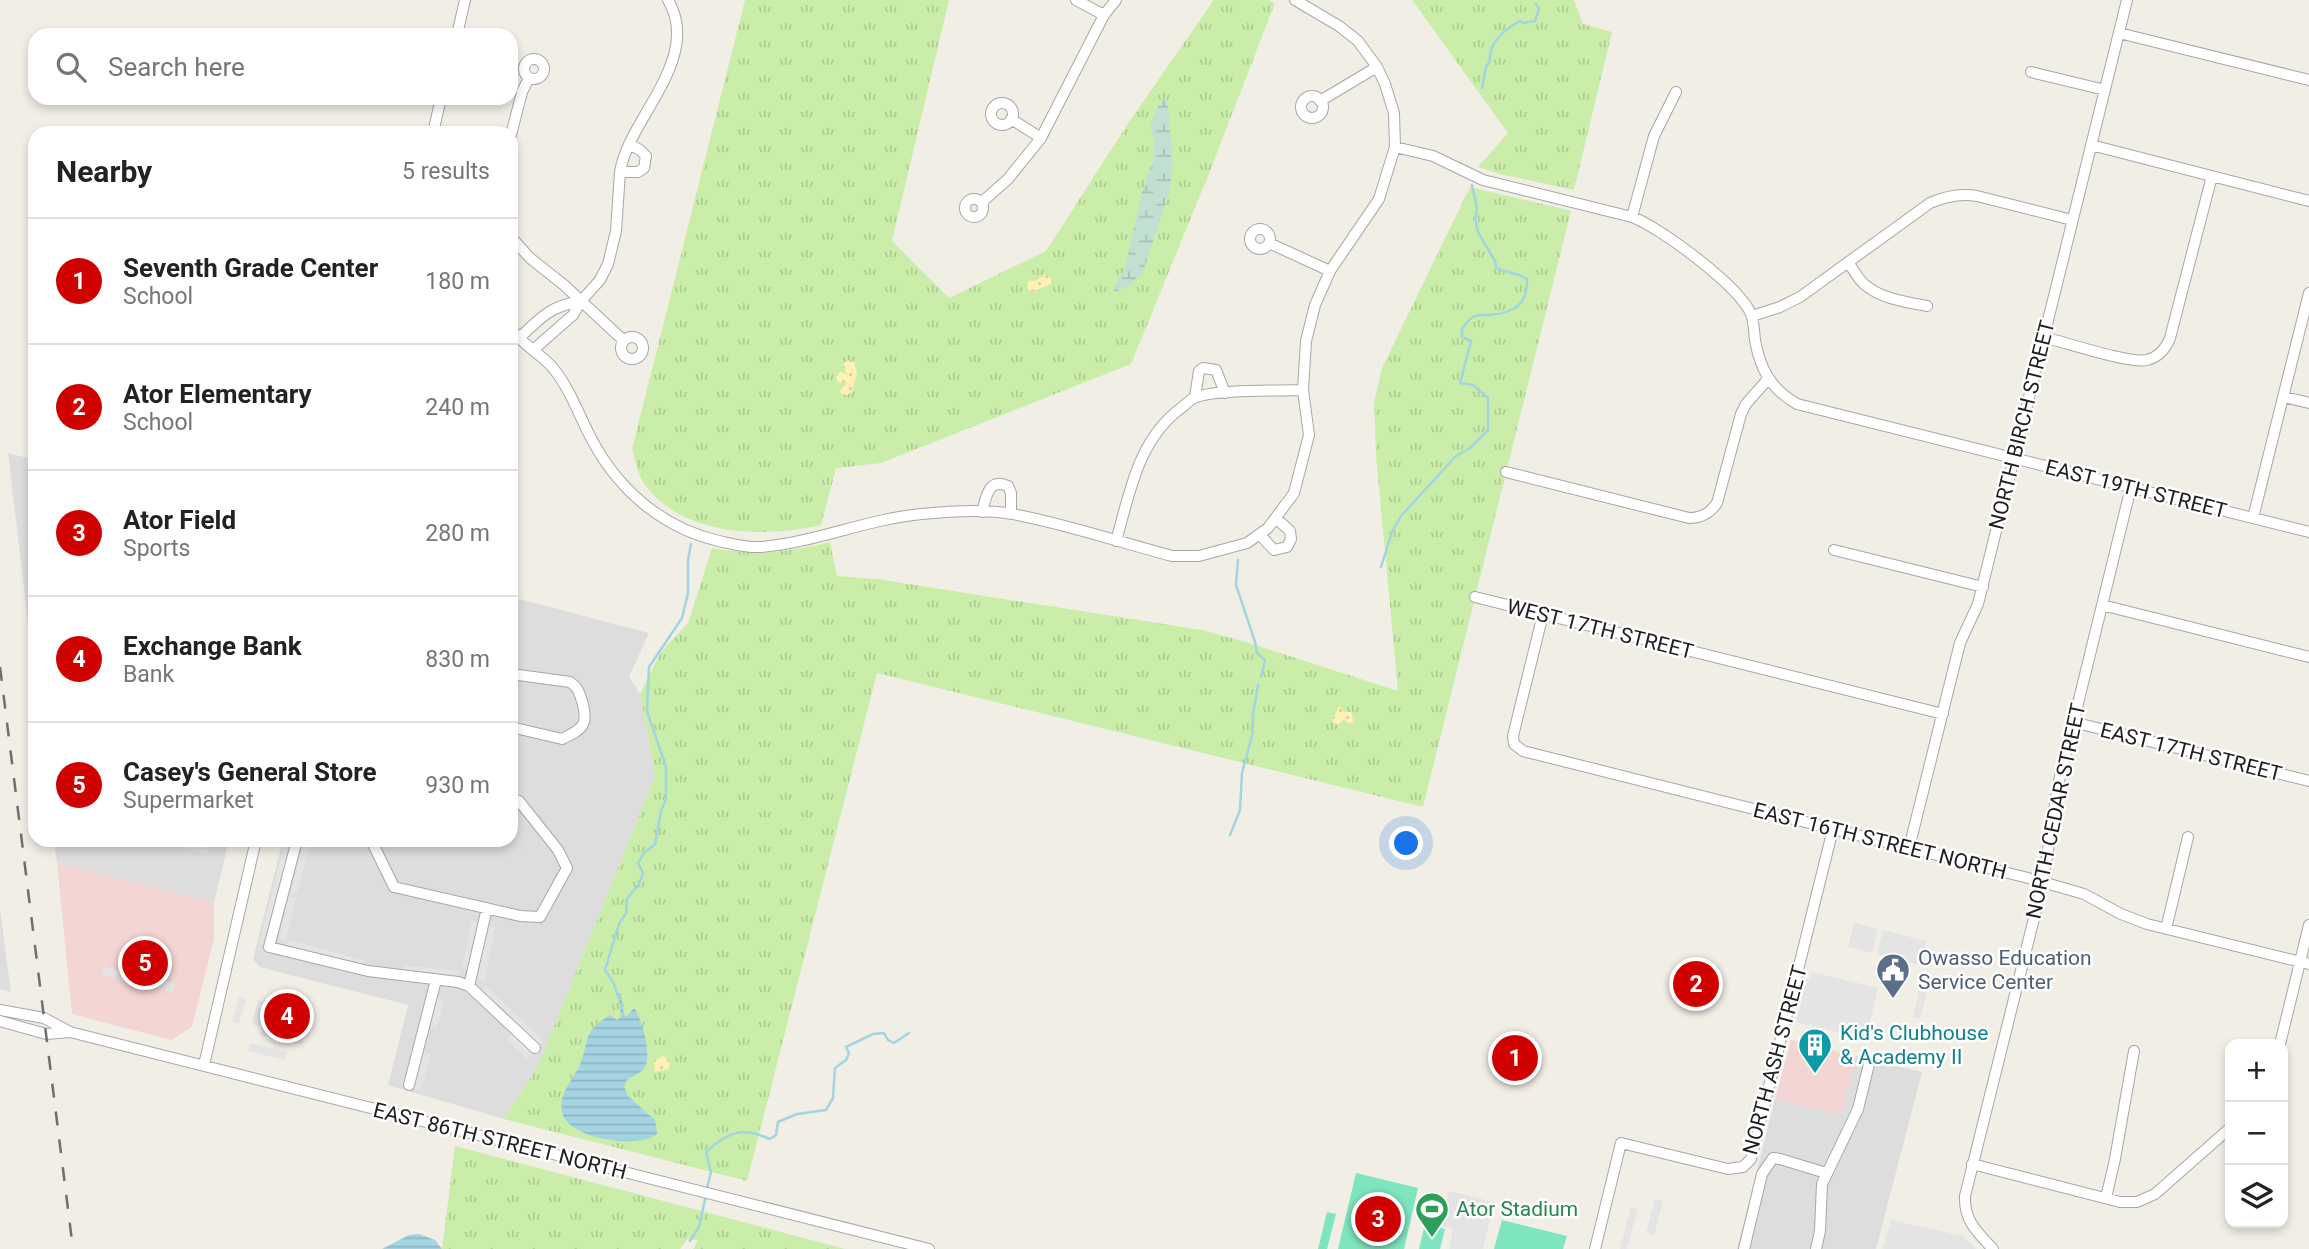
<!DOCTYPE html>
<html lang="en">
<head>
<meta charset="utf-8">
<style>
  body { margin:0; font-family:Roboto,sans-serif; background:#f2f2f2; color:#222 }
  .controls { position:absolute; right:21px; bottom:21px; display:grid; overflow:hidden; border-radius:14px; box-shadow:0 4px 10px #0003 }
  .controls button { width:63px; height:63px; display:grid; place-items:center; padding:0; border:0; border-bottom:2px solid #e0e0e0; background:#fff; color:#222; font:35px sans-serif }
  .you { position:absolute; left:1407px; top:844px; width:24px; height:24px; margin:-18px; border:5px solid #fff; border-radius:50%; background:#1a73e8; box-shadow:0 0 0 10px #1a73e833 }
  .badge { display:grid; place-items:center; width:46px; height:46px; border-radius:50%; background:#d00200; color:#fff; font-size:23px; font-weight:700 }
  .pin { position:absolute; translate:-50% -50%; border:4px solid #fff; box-shadow:0 2px 7px #0006 }
  .list { margin:0; padding:0; list-style:none }
  h2 { display:flex; justify-content:space-between; align-items:center; height:91px; margin:0; padding:0 28px; font-size:30px }
  h2 small { font-size:23px; font-weight:400; color:#767676 }
  .list li { display:grid; grid-template-columns:46px 1fr auto; gap:21px; align-items:center; box-sizing:border-box; height:126px; padding:0 28px; border-top:2px solid #e0e0e0 }
  .list b { display:block; font-size:26px; white-space:nowrap }
  .list p { margin:0; font-size:23px; white-space:nowrap; color:#767676 }
  .list em { font-size:23px; font-style:normal; color:#767676 }
  .icon { flex:none; width:38px; height:38px; fill:none; stroke:currentColor; stroke-width:2; stroke-linecap:round; stroke-linejoin:round }
  .map { position:relative; flex:none; width:2309px; height:1249px; overflow:hidden }
  .search { position:absolute; background:#fff; box-shadow:0 4px 10px #0003; left:28px; top:28px; width:490px; height:77px; display:flex; align-items:center; gap:18px; box-sizing:border-box; padding:0 24px; border-radius:21px; color:#767676; font-size:26px }
  .panel { position:absolute; background:#fff; box-shadow:0 4px 10px #0003; left:28px; top:126px; width:490px; height:721px; border-radius:21px }
  .map>svg:first-child { display:block }
</style>
</head>
<body>
<div class="map">
<svg width="2309" height="1249" viewBox="0 0 2309 1249">
  <defs>
    <pattern id="grass-tufts" width="24" height="20" patternUnits="userSpaceOnUse" patternTransform="scale(1.75)"><rect width="24" height="20" fill="#caeea9"/><path d="M3 7l-1-3M5 7V3M7 7l1-3M15 17l-1-3M17 17v-4M19 17l1-3" fill="none" stroke="#adcc91"/></pattern>
    <pattern id="wetland-marsh" width="20" height="14" patternUnits="userSpaceOnUse" patternTransform="scale(1.75)"><rect width="20" height="14" fill="#c2e0d2"/><path d="M1 5h8M5 5V1M11 12h8M15 12V8" fill="none" stroke="#a6c0b4"/></pattern>
    <pattern id="sand-dots" width="8" height="8" patternUnits="userSpaceOnUse" patternTransform="scale(1.75)"><rect width="8" height="8" fill="#fff1b6"/><path d="M2 2h.1M6 6h.1" fill="none" stroke="#dace9c" stroke-width="1.8" stroke-linecap="round"/></pattern>
    <pattern id="water-rules" width="6" height="5" patternUnits="userSpaceOnUse" patternTransform="scale(1.75)"><rect width="6" height="5" fill="#a4d3e1"/><path d="M0 2.5h6" fill="none" stroke="#8db5c1"/></pattern>
  </defs>
  <rect width="100%" height="100%" fill="#f1eee6"/>
  <!-- residential -->
  <path fill="#dedddd" d="M8,453L35,460V682Z
    M511,597L649,633L629,677L640,694L655,776L539,1064L504,1119L388,1085L408,1005L260,967L253,959L283,840H511Z
    M54,840H229L214,902L57,863Z
    M0,909L11,992L0,989Z
    M1856,1056L1922,1072L1876,1249H1737L1775,1099L1841,1115Z"/>
  <!-- commercial -->
  <path fill="#f3d6d4" d="M57,863L214,902V939L192,1027L171,1040L72,1014Z
    M1791,1040L1856,1056L1841,1115L1775,1099Z"/>
  <!-- grass -->
  <path fill="url(#grass-tufts)" d="M745,0H949L892,241L949,298L1046,251L1131,119L1214,0H1269L1275,3L1208,176L1131,364L881,463L836,468L821,525C764,538 684,537 645,485C638,475 635,460 632,449Z
    M1412,0H1574L1583,24L1612,32L1574,190L1500,174L1478,167L1508,133Z
    M1470,187L1571,211L1423,807L877,673L747,1181L504,1119L539,1064L655,776L640,694L661,652L688,623L712,548C755,556 788,552 830,542L837,576L877,579L1202,630L1246,642L1398,691L1376,455L1374,403L1382,368Z
    M455,1146L845,1249H693L698,1240L687,1239L680,1249H442Z"/>
  <!-- wetland -->
  <path fill="url(#wetland-marsh)" d="M1167,97L1173,161L1170,191L1143,272L1131,284L1117,292L1113,290L1126,265L1141,196L1154,155L1153,136L1150,127L1159,104Z"/>
  <!-- sand -->
  <path fill="url(#sand-dots)" d="M1046,274L1051,278V284L1031,292L1027,287L1028,281L1037,280Z
    M849,360L854,362L857,373L852,392L844,396L840,392L841,389L848,383L838,382L836,377L840,372L848,375L843,367L845,362Z
    M1339,706L1345,712H1352L1353,723H1348L1344,719L1338,725L1332,721Z
    M663,1056L670,1061L669,1069L655,1072L654,1061Z"/>
  <!-- pitch -->
  <path fill="#7fe5be" d="M1356,1173L1418,1188L1404,1249H1338Z
    M1327,1212L1336,1214L1327,1249H1318Z
    M1502,1220L1567,1236L1563,1249H1494Z
    M1425,1224L1445,1229L1440,1249H1419Z"/>
  <!-- parking -->
  <path fill="#e4e4e4" d="M154,840H179L208,848L207,854Z
    M285,840H292L266,946L259,944Z
    M304,840H311L297,894L291,892Z
    M289,896L296,898L286,941L279,940Z
    M472,921L478,922L468,969L462,968Z
    M1854,923L1878,929L1872,953L1848,947Z
    M488,926L495,927L485,981L478,979Z
    M1883,930L1926,941L1920,965L1877,954Z
    M289,940L364,960L362,968L287,948Z
    M405,966L460,970L459,977L404,973Z
    M104,967L175,983L173,992L102,975Z
    M1812,972L1878,988L1866,1039L1796,1022L1807,979H1810Z
    M1923,974L1931,976L1920,1019L1913,1017Z
    M486,985L544,1041L539,1046L481,990Z
    M239,997L246,999L239,1024L232,1022Z
    M437,998L444,1000L437,1028L430,1026Z
    M258,1000L265,1002L260,1026L252,1024Z
    M262,1027L304,1038L302,1045L260,1035Z
    M512,1034L532,1054L527,1059L507,1039Z
    M250,1043L287,1052L285,1060L248,1051Z
    M424,1052L431,1053L421,1091L414,1089Z
    M1449,1191L1494,1202L1483,1249H1449L1453,1229L1440,1226Z
    M1655,1199L1663,1201L1654,1235L1646,1233Z
    M1631,1207L1638,1209L1627,1249H1620Z
    M1891,1220L1963,1236L1976,1249H1883Z"/>
  <!-- water -->
  <path fill="url(#water-rules)" d="M618,993L621,994L624,1015L627,1016L634,1008C642,1018 652,1055 645,1067C642,1073 632,1076 627,1080L624,1087L629,1097L655,1120L657,1134C639,1149 568,1140 562,1112C558,1092 575,1079 581,1062C590,1036 583,1032 610,1015L617,1020L621,1017Z
    M419,1234L435,1240L442,1249H382L409,1235Z"/>
  <g fill="none" stroke-linecap="round" stroke-linejoin="round">
    <!-- stream -->
    <path stroke="#a4d3e1" stroke-width="2.5" d="M1482,88L1486,67L1490,61C1488,43 1505,29 1520,21L1523,23L1535,21L1539,9L1536,4
      M1238,560L1236,585L1255,642L1257,653L1265,660L1261,677
      M1381,567L1392,532L1401,516L1456,456L1470,448L1488,430V398L1473,385L1460,383L1471,341L1462,337V329C1465,325 1469,319 1473,317C1479,313 1484,316 1489,315C1515,313 1528,304 1527,279C1515,272 1506,273 1496,268L1495,261L1478,232L1475,219L1477,208L1472,185
      M1230,835L1240,810L1242,773L1252,736L1253,714L1258,685
      M618,997L614,984L605,970L619,924L626,913L627,899L639,884L643,873L638,863L644,853L655,844L661,811L666,799V767L647,711L649,667L682,618L688,593V560L691,544
      M707,1188L711,1172L706,1152C728,1131 743,1127 770,1139L776,1135L778,1122L797,1114L826,1110L833,1098L835,1068L846,1060L849,1053L846,1047L873,1034L884,1033L888,1040L894,1043L909,1033
      M690,1241L699,1227L706,1195"/>
    <!-- minor casing -->
    <g stroke="#a7a7a7" stroke-width="12">
      <path id="minor" d="M1076,0L1104,15
        M2119,33L2309,80
        M457,35L465,0
        M524 69a10 10 0 1 1 20 0a10 10 0 1 1-20 0Z
        M2031,72L2105,90
        M1301 107a11 11 0 1 1 22 0a11 11 0 1 1-22 0Z
        M1320,101L1377,67
        M991 114a11 11 0 1 1 22 0a11 11 0 1 1-22 0Z
        M1011,119L1041,138
        M433,133L441,98
        M511,135L522,92L529,78
        M629,144L640,150L646,156L644,168L638,172H620C628,119 703,59 668,0
        M2091,145L2309,201
        M1395,147L1433,156L1483,180L1632,217C1660,227 1739,286 1751,314C1754,322 1754,332 1755,340C1760,369 1771,389 1797,404L2309,532
        M965 208a9 9 0 1 1 18 0a9 9 0 1 1-18 0Z
        M982,202L1008,179L1041,138L1104,15L1116,0
        M1632,217L1654,136L1676,92
        M1250 239a10 10 0 1 1 20 0a10 10 0 1 1-20 0Z
        M511,237L530,258L564,285L624,341
        M1269,243L1330,271
        M1848,262C1853,269 1858,279 1864,284C1881,299 1906,302 1927,306
        M1752,316L1780,307L1800,297L1930,203C1946,196 1960,193 1977,196L2072,220
        M511,328C522,345 540,353 553,368C572,391 581,422 596,447C623,494 666,529 719,541C733,544 747,548 761,547C817,542 867,519 922,514C950,511 985,509 1013,514C1066,524 1119,542 1172,556H1199L1247,543L1268,528L1294,493L1309,435L1303,390L1306,341L1315,305L1330,271L1379,199L1395,147L1394,113L1385,84L1377,67L1358,41L1339,26L1295,0
        M2043,337C2065,342 2129,364 2147,360C2159,357 2166,348 2170,338L2212,176
        M621 348a11 11 0 1 1 22 0a11 11 0 1 1-22 0Z
        M518,339C542,317 548,307 581,301
        M533,350L573,315L581,301L600,280L608,264L616,231L620,172
        M1195,397L1199,371L1203,368L1216,370L1225,393
        M2284,397L2309,403
        M1506,472L1689,518C1702,518 1710,513 1717,503L1741,414L1746,404L1768,379
        M982,512C986,498 988,477 1008,486L1011,493V514
        M2253,518L2309,293
        M1260,535L1274,550L1287,547L1291,539L1290,531L1277,519
        M1116,541C1130,492 1138,440 1181,408C1185,405 1190,400 1194,398C1213,389 1279,391 1303,390
        M1834,550L1983,587
        M1475,597L1943,714
        M2102,605L2309,657
        M1543,614L1513,736L1514,744L1523,751L2032,879L2084,894L2121,914L2147,924L2309,964
        M511,674L570,682C578,687 579,692 582,701C589,725 583,729 562,739L511,727
        M2073,722L2309,781
        M297,840L269,947L368,971L458,982L469,986L535,1048
        M371,840L394,887L520,916L540,917L567,868L558,850L519,801L511,798
        M1909,848L1960,643L1978,604L2127,0
        M2166,929L2188,837
        M469,986L487,908
        M0,1010L44,1018L70,1032L929,1249
        M0,1021L46,1034L70,1032
        M2280,1044L2309,925
        M204,1065L256,840
        M409,1085L436,980
        M1972,1164L2120,1202H2137L2155,1194L2230,1128
        M2106,1198L2115,1159L2134,1051
        M1595,1249L1621,1143L1728,1169L1743,1167L1751,1159L1833,829
        M1744,1249L1762,1174L1773,1158L1780,1159L1826,1173
        M1816,1249L1820,1231L1822,1184L1858,1109L1869,1064
        M1993,1249C1977,1232 1964,1221 1965,1196L2043,882L2058,785L2131,487"/>
    </g>
    <!-- minor -->
    <use href="#minor" stroke="#fff" stroke-width="10"/>
    <!-- rail -->
    <path stroke="#6e6e6e" stroke-width="2.5" stroke-dasharray="14 14" stroke-linecap="butt" d="M0,667L73,1249"/>
  </g>
  <!-- icons -->
  <defs>
    <g id="civic-pin" transform="scale(1.75)"><path d="M0 17L-7.5 6A9.5 9.5 0 1 1 7.5 6Z" fill="#5c6f8a" stroke="#fff"/><path d="M-.6-6.5H3V-4.5H.6V-3L4-1V1h2V6H-6V1h2V-1L-.6-3ZM-1.2 2.5V6h2.4V2.5Z" fill="#fff"/></g>
    <g id="building-pin" transform="scale(1.75)"><path d="M0 17L-7.5 6A9.5 9.5 0 1 1 7.5 6Z" fill="#0f9aa8" stroke="#fff"/><path d="M-4-6H4V6H1V3H-1V6H-4ZM-2.5-4.3h1.7v1.8h-1.7ZM.8-4.3h1.7v1.8H.8ZM-2.5-1h1.7V.8h-1.7ZM.8-1h1.7V.8H.8Z" fill="#fff"/></g>
    <g id="stadium-pin" transform="scale(1.75)"><path d="M0 17L-7.5 6A9.5 9.5 0 1 1 7.5 6Z" fill="#2e9e5b" stroke="#fff"/><path d="M0-5a6.5 5 0 1 0 0 10a6.5 5 0 1 0 0-10ZM-3.5-1.8h7v3.6h-7Z" fill="#fff"/></g>
  </defs>
  <g fill-rule="evenodd">
    <use href="#civic-pin" x="1893" y="970"/>
    <use href="#building-pin" x="1815" y="1045"/>
    <use href="#stadium-pin" x="1432" y="1209"/>
  </g>
  <g text-anchor="middle" dominant-baseline="central" stroke-width="5" stroke-linejoin="round" paint-order="stroke">
    <!-- street labels -->
    <g font-size="21" fill="#202020" stroke="#fff">
      <text transform="translate(2022 425) rotate(-76)">NORTH BIRCH STREET</text>
      <text transform="translate(2136 489) rotate(14)">EAST 19TH STREET</text>
      <text transform="translate(1600 629) rotate(14)">WEST 17TH STREET</text>
      <text transform="translate(2191 752) rotate(14)">EAST 17TH STREET</text>
      <text transform="translate(2056 811) rotate(-78)">NORTH CEDAR STREET</text>
      <text transform="translate(1880 841) rotate(14)">EAST 16TH STREET NORTH</text>
      <text transform="translate(1775 1060) rotate(-75)">NORTH ASH STREET</text>
      <text transform="translate(500 1141) rotate(14)">EAST 86TH STREET NORTH</text>
    </g>
    <!-- service labels -->
    <g font-size="21" fill="#4e5e75" stroke="#fff" text-anchor="start">
      <text x="1918" y="958">Owasso Education<tspan x="1918" dy="24">Service Center</tspan></text>
    </g>
    <!-- culture labels -->
    <g font-size="21" fill="#0d838f" stroke="#fff" text-anchor="start">
      <text x="1840" y="1033">Kid's Clubhouse<tspan x="1840" dy="24">&amp; Academy II</tspan></text>
    </g>
    <!-- leisure labels -->
    <g font-size="21" fill="#27864d" stroke="#fff" text-anchor="start">
      <text x="1456" y="1209">Ator Stadium</text>
    </g>
  </g>
</svg>
<div class="controls">
<button>+</button>
<button>−</button>
<button><svg class="icon" aria-label="layers" viewBox="0 0 24 24"><path d="M12 4l9 5-9 5-9-5zM3 14l9 5 9-5"/></svg></button>
</div>
<div class="you"></div>
<div class="pin badge" style="left:1515px;top:1058px">1</div>
<div class="pin badge" style="left:1696px;top:984px">2</div>
<div class="pin badge" style="left:1378px;top:1219px">3</div>
<div class="pin badge" style="left:287px;top:1016px">4</div>
<div class="pin badge" style="left:145px;top:963px">5</div>
<div class="search"><svg class="icon" aria-label="search" viewBox="0 0 24 24"><circle cx="10" cy="10" r="6"/><path d="M15 15l6 6"/></svg>Search here</div>
<section class="panel">
<h2>Nearby<small>5 results</small></h2>
<ul class="list">
<li><span class="badge">1</span><div><b>Seventh Grade Center</b><p>School</p></div><em>180 m</em></li>
<li><span class="badge">2</span><div><b>Ator Elementary</b><p>School</p></div><em>240 m</em></li>
<li><span class="badge">3</span><div><b>Ator Field</b><p>Sports</p></div><em>280 m</em></li>
<li><span class="badge">4</span><div><b>Exchange Bank</b><p>Bank</p></div><em>830 m</em></li>
<li><span class="badge">5</span><div><b>Casey's General Store</b><p>Supermarket</p></div><em>930 m</em></li>
</ul>
</section>
</div>
</body>
</html>
